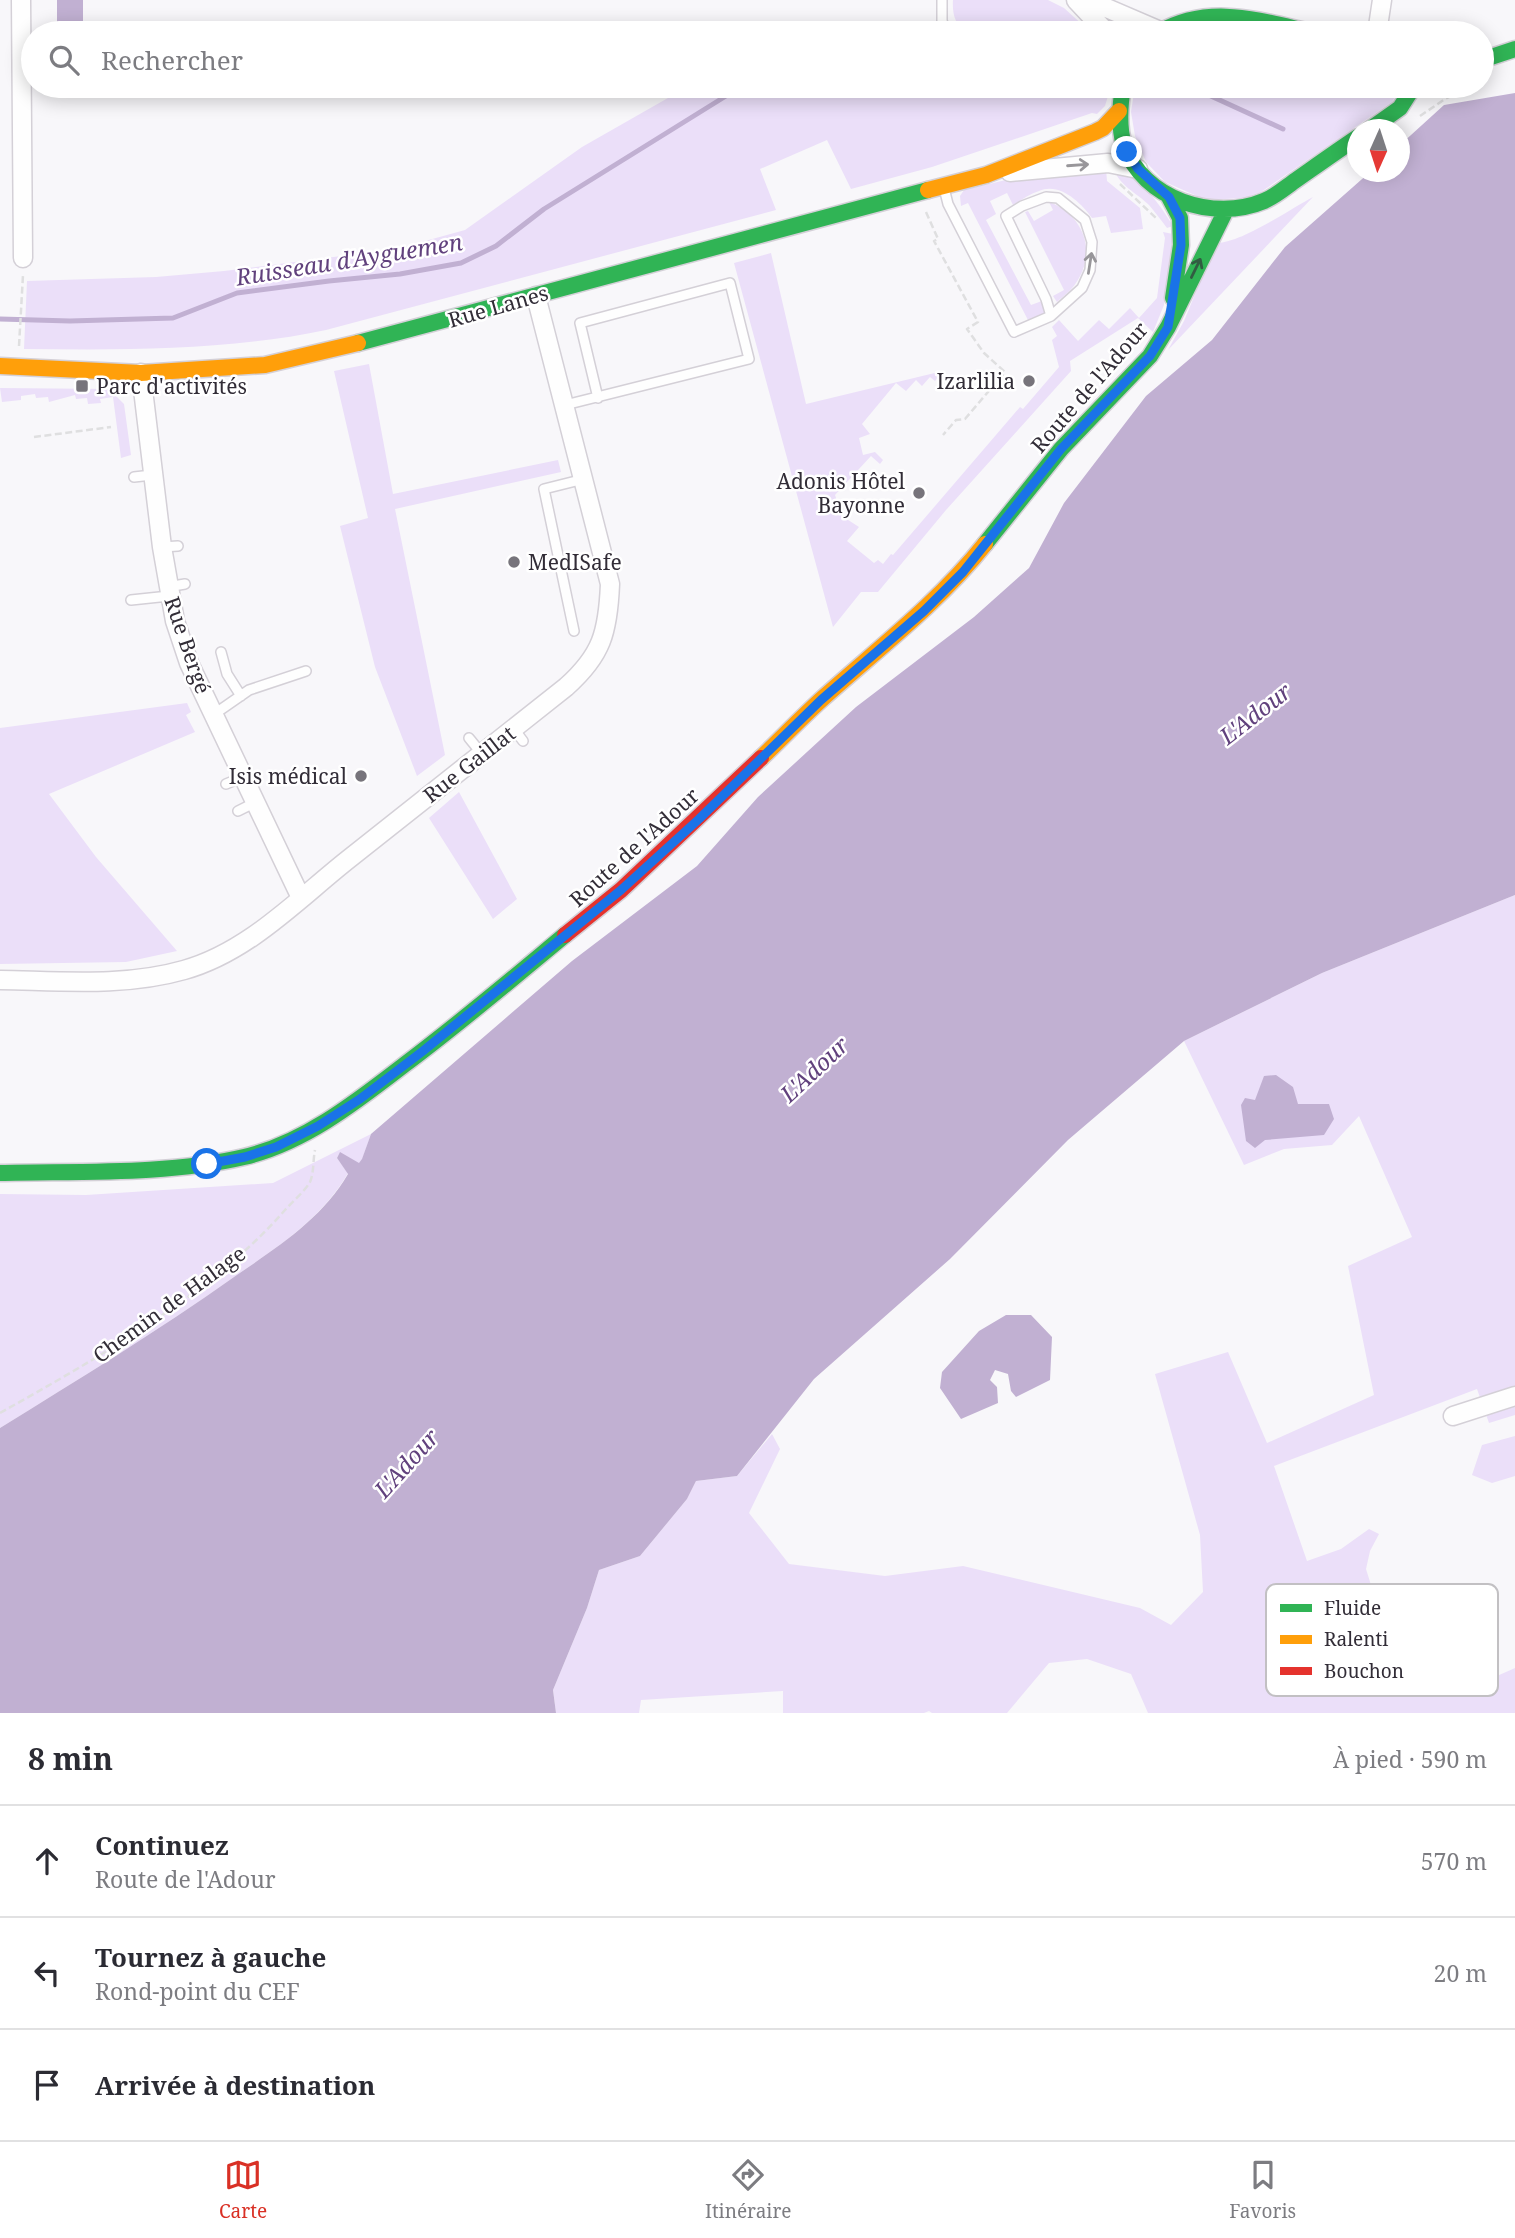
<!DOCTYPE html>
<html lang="fr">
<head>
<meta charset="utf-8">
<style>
  body { margin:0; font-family:"Noto Serif",serif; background:#f2f2f3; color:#2b2b33 }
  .compass { position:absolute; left:1347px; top:119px; width:63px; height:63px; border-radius:50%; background:#fff; box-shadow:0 4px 18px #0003; rotate:183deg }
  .stop { position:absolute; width:21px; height:21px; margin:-16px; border:5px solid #1a73e8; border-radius:50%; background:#fff }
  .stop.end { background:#1a73e8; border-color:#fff; box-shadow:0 2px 7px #0008 }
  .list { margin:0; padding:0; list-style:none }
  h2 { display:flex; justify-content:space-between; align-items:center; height:91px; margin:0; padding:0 28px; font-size:30px }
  h2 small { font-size:23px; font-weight:400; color:#7c7c81 }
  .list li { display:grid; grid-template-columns:46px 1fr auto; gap:21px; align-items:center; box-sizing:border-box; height:112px; padding:0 28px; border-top:2px solid #e1e1e2 }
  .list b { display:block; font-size:26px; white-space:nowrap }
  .list p { margin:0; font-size:23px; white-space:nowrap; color:#7c7c81 }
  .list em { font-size:23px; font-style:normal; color:#7c7c81 }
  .icon { flex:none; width:38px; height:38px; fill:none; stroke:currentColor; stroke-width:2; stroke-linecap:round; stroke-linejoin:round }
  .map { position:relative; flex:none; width:1515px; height:1713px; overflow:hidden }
  .search { position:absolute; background:#fff; box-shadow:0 4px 18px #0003; left:21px; right:21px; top:21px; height:77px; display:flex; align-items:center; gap:18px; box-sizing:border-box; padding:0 24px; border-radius:38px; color:#7c7c81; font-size:26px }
  .sheet { height:427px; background:#fff }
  nav { display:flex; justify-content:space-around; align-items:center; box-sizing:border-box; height:98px; border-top:2px solid #e1e1e2; background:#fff; font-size:19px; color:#7c7c81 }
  nav a { display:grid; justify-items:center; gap:4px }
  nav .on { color:#d93025 }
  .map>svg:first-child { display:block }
</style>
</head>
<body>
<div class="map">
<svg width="1515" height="1713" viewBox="0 0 1515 1713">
  <rect width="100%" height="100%" fill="#f8f7fa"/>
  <!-- green -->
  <path fill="#ebdff9" d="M953,0H1048L1064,8L1085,27L1037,33H967C955,26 952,13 953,0Z
    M689,86H1111L1105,106L1097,114L1092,113L932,167L851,189L827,140L760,169L776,210L326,330C226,351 125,350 24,349L27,281L156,277L224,271L396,249L465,230L582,147Z
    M1135,86H1281L1280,92L1302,97L1304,86H1402L1392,102L1261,192L1244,198L1206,200L1165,182L1146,162L1135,136L1131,112Z
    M1114,168C1139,174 1161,206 1173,226L1167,228C1161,220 1155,212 1149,205C1138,194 1117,184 1114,168Z
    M1106,169L1107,181L1140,208L1143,229L1111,233L1106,216L1092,218C1081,203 1060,182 1039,191C1030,194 1021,200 1013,205L1007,193L990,201L996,214L986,220L1031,305L1042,301L1047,314L1029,322L968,203L961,206L960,196L964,190L1010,179Z
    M1313,197L1168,350L1184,321L1216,243C1240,244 1290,209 1313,197Z
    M1049,202C1080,213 1097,247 1079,278C1074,288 1065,295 1057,302L1053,296L1064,290L1025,212L1028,211L1034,221L1053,210Z
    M1163,232L1173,234L1164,305L1153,332L1138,318L1070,361L1071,371L946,510L878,592H861L833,627L734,263L771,253L806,404L943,371L935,381L930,377L922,386L916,380L906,391L896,383L862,424L870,434L859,438L863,455L875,452L883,460L880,464L871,456L835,495L842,516L859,527L847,541L874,563L878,560L883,564L891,554L893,555L1020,407L1023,409L1059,367L1052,340L1057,336L1052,327L1059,320L1078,341L1099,320L1109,329L1130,308L1139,318L1157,298L1165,238Z
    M369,364L393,494L558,460L561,472L395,509L445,755L417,776L375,667L340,526L368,518L334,371Z
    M0,388L109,389L124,404L131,455L121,458L113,397L100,399L101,403L88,404L87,398L76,399L75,395L49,402L48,397L36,398L35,394L21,396V400L2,402Z
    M187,703L191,712L186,715L195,732L49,794L96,857L177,951L126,962L0,964V728Z
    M459,792L517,899L493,919L429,818Z
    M1515,895V1415L1489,1423L1477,1389L1274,1466L1307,1561L1341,1549L1369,1529L1379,1534L1370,1551L1366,1569L1392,1652L1409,1682L1440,1680L1454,1695L1515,1668V1713H1148L1131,1674L1087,1659L1049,1663L1007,1713H932L929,1711L924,1713H783V1691L641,1700L639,1713H556L553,1690L587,1608L599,1570L640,1556L687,1499L696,1481L737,1476L772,1434L780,1449L749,1513L789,1564L885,1576L963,1566L1140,1608L1171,1625L1203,1592L1200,1535L1155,1374L1228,1352L1267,1443L1374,1395L1348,1266L1412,1237L1359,1116L1332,1145L1284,1149L1244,1165L1184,1041L1322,973Z
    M371,1134L362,1160L359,1164L340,1153L337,1158L348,1173C322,1219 276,1248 234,1277C158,1331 79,1379 0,1428V1194L86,1195L273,1183Z
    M1515,1436V1476L1492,1483L1472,1475L1482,1445Z"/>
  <!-- water -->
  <path fill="#c1b0d2" d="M57,0H83V33H57Z
    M1515,93V895L1322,973L1184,1041L1068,1140L950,1259L814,1379L737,1476L696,1481L687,1499L640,1556L599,1570L587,1608L553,1690L556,1713H0V1428C79,1379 158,1331 234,1277C276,1248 322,1219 348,1174L337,1158L340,1152L359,1163L362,1159L371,1134L572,961L697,866L758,797L856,707L974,617L1029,568L1064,503L1146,396L1212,340L1285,247L1370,172H1400V145L1444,105Z
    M1276,1075L1293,1087L1298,1104H1329L1334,1119L1324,1135L1265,1140L1255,1148L1246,1141L1241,1105L1245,1098L1255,1100L1264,1076Z
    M1006,1315H1031L1052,1337L1050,1380L1016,1397L1011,1391L1008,1374L995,1370L990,1380L997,1387L998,1403L961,1419L940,1388L942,1372L979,1331Z"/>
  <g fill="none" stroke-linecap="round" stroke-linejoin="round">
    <!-- stream -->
    <path stroke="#c1b0d2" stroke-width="5" d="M1189,86L1283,129
      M0,319L70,321L173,318L237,293L329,281L400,274L461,263L496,246L544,209L742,86"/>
    <!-- lane casing -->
    <g stroke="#d4d0d7" stroke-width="12">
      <path id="lane" d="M942,0V21L947,33
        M944,188L948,204L1014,332L1051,316L1082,288L1090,270L1092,242L1085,220L1058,198L1046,197L1022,206L1006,216L1046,299L1051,316
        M565,405L749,359L730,283L580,323L598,398
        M134,477L152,475
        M162,547L178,546
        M167,587L185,584
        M131,600L169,596
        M574,631L544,489L584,479
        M221,652L227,674L241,696
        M213,715L249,690L306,671
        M514,729L523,741
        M469,738L482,754
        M226,784L243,777
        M238,811L256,802"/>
    </g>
    <!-- street casing -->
    <g stroke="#d4d0d7" stroke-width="21">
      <path id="street" d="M21,0L23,258
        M1076,0L1107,33
        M1088,0L1160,31
        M1377,33L1382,0
        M1010,172L1108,163L1138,169
        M141,373L162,547L175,621L189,663L301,898
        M0,980C61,981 125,987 184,970C249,952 299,898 350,858C422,801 494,744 566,687C602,655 608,632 610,584L536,296
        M1453,1416L1515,1396"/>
    </g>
    <!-- fast casing -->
    <g stroke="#d4d0d7" stroke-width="19">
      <path id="fast" d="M1158,33C1210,3 1260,21 1315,33
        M1482,60L1515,49
        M1123,86C1120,105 1118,126 1124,145C1143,200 1214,222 1264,201C1276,196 1286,187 1296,180C1316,166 1337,151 1358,137
        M1369,130L1400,108L1414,86
        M1169,197L1180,218L1181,245L1173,298
        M358,343L928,190
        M985,544L1061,449L1150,356L1168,327L1226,210
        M0,1173C78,1171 168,1175 244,1157C304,1143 356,1102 404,1065C459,1024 512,979 565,935"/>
    </g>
    <!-- slow casing -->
    <g stroke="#d4d0d7" stroke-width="19">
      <path id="slow" d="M928,190L986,175L1095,132L1103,128L1119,111
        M0,366L141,373L265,365L358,343
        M761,758C782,738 802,717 823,698C879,648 938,603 985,544"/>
    </g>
    <!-- jam casing -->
    <g stroke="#d4d0d7" stroke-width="19">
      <path id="jam" d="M565,935L621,890L761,758"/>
    </g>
    <!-- path -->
    <path stroke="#dfdfe0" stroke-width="2.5" stroke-dasharray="7 3.5" stroke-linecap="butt" d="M1420,116L1445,99L1471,86
      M1120,184L1156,218
      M926,212L938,239L934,241L978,322L967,329L984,353L1005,372L965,419L956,420L943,435
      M19,346L23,275
      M34,437L111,427
      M0,1413C96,1359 213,1293 285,1210C293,1201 305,1191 310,1182C314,1173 313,1159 315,1150"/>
    <!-- lane -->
    <use href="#lane" stroke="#fefefe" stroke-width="9"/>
    <!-- street -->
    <use href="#street" stroke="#fefefe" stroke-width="18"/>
    <!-- fast -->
    <use href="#fast" stroke="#30b455" stroke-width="16"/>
    <!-- slow -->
    <use href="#slow" stroke="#ff9f0a" stroke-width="16"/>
    <!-- jam -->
    <use href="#jam" stroke="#e5322d" stroke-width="16"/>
  </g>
  <!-- one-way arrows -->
  <defs><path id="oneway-shaft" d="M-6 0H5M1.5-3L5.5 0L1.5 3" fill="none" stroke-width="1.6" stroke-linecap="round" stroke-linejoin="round" transform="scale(1.75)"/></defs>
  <g stroke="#98969a">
    <use href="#oneway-shaft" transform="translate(1078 165) rotate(-4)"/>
    <use href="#oneway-shaft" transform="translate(1090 263) rotate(-81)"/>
  </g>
  <use stroke="#315c42" href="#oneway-shaft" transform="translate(1196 268) rotate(-64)"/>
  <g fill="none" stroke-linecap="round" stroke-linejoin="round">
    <!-- route -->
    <path stroke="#1a73e8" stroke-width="9" d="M207,1164L245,1157L276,1147L318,1126L360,1099L423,1051L621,890L699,819L821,700L924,611L963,572L1061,449L1150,356L1168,327L1181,245L1180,218L1169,197L1138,169L1127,152"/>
  </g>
  <!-- markers -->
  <g fill="#77747b" stroke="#fff" stroke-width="2.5">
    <circle cx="1029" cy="381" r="7"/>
    <rect x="75" y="379" width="14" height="14" rx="3.5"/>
    <circle cx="919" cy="493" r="7"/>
    <circle cx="514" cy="562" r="7"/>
    <circle cx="361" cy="776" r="7"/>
  </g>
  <g text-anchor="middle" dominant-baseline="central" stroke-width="5" stroke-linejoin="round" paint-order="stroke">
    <!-- street labels -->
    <g font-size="21" fill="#322d37" stroke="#fff">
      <text transform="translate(498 306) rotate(-16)">Rue Lanes</text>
      <text transform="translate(1089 387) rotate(-49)">Route de l'Adour</text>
      <text transform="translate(188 645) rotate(71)">Rue Bergé</text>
      <text transform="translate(469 764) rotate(-38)">Rue Gaillat</text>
      <text transform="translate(634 847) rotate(-42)">Route de l'Adour</text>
      <text transform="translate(169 1304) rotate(-36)">Chemin de Halage</text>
    </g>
    <!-- poi labels -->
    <g font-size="21" fill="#322d37" stroke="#fff" text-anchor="end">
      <text x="1015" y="381">Izarlilia</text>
      <text x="96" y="386" text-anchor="start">Parc d'activités</text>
      <text x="905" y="481">Adonis Hôtel<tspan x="905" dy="24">Bayonne</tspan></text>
      <text x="528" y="562" text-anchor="start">MedISafe</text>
      <text x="347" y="776">Isis médical</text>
    </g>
    <!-- water labels -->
    <g font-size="23" font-style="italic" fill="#61417d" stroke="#fff">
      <text transform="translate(349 259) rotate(-9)">Ruisseau d'Ayguemen</text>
      <text transform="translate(1255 713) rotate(-38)">L'Adour</text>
      <text transform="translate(814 1069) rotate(-43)">L'Adour</text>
      <text transform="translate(406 1463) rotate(-48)">L'Adour</text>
    </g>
  </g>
  <!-- legend -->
  <rect x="1266" y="1584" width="232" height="112" rx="10" fill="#fff" stroke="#c2c0c3" stroke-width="2"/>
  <rect x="1280" y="1604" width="32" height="8" fill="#30b455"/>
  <rect x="1280" y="1635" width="32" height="9" fill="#ff9f0a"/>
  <rect x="1280" y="1667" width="32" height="8" fill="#e5322d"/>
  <g font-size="19" fill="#322d37">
    <text x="1324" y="1615">Fluide</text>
    <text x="1324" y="1646">Ralenti</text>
    <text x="1324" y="1678">Bouchon</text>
  </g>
</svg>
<svg class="compass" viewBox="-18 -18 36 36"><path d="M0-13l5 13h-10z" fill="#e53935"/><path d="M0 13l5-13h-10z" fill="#7c7c81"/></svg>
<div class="stop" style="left:207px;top:1164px"></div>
<div class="stop end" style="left:1127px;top:152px"></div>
<div class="search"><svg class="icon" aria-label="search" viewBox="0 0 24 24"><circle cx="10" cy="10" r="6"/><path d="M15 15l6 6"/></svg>Rechercher</div>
</div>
<section class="sheet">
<h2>8 min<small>À pied · 590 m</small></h2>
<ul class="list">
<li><svg class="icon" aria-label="ahead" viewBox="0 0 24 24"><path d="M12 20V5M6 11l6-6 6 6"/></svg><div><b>Continuez</b><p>Route de l'Adour</p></div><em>570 m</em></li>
<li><svg class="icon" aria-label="left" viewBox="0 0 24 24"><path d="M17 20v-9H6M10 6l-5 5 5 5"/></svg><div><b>Tournez à gauche</b><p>Rond-point du CEF</p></div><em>20 m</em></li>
<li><svg class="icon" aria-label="arrive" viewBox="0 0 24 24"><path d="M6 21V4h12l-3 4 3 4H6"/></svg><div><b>Arrivée à destination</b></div></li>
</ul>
</section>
<nav>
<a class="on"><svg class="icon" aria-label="map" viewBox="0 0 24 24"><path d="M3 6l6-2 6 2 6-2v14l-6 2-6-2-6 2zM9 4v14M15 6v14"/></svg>Carte</a>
<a><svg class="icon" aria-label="directions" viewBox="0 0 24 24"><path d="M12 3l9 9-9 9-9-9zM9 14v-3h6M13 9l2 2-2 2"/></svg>Itinéraire</a>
<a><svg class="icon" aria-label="saved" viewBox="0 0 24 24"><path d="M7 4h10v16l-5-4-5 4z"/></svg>Favoris</a>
</nav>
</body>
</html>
